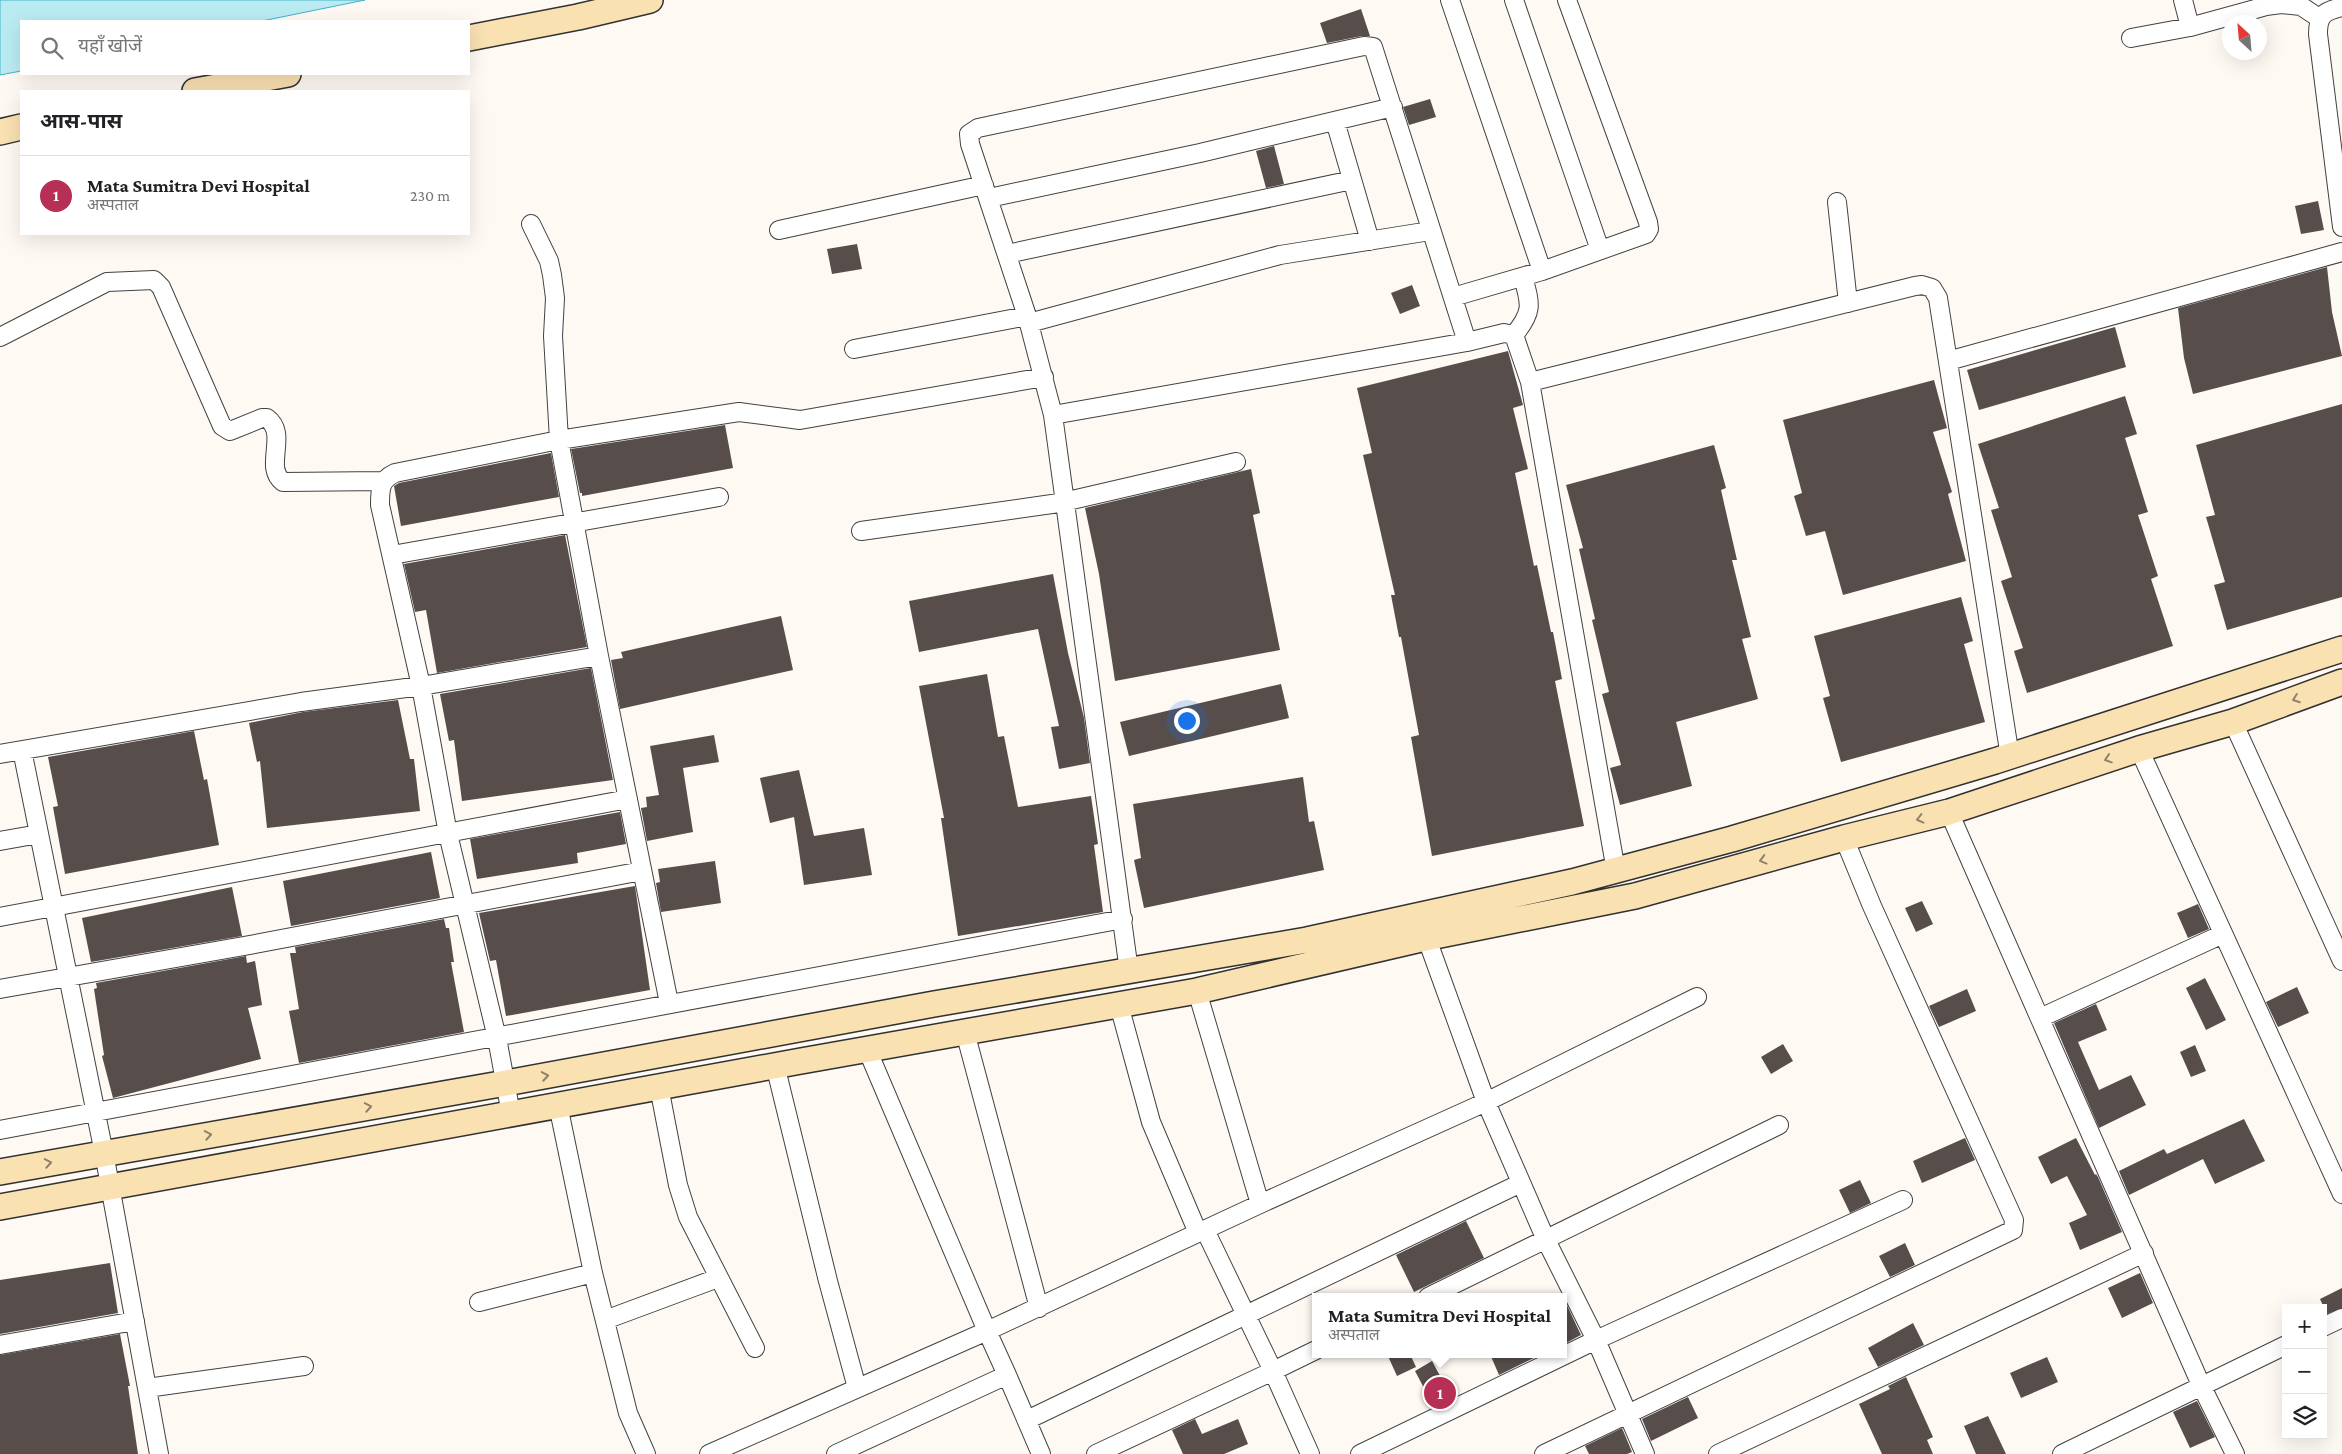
<!DOCTYPE html>
<html lang="hi">
<head>
<meta charset="utf-8">
<style>
  body { margin:0; font-family:"Crimson Pro","Noto Sans Devanagari",serif; background:#f6f6f6; color:#202124 }
  .controls { position:absolute; right:15px; bottom:15px; display:grid; overflow:hidden; border-radius:0px; box-shadow:0 5px 20px #0002 }
  .controls button { width:45px; height:45px; display:grid; place-items:center; padding:0; border:0; border-bottom:1px solid #e0e0e0; background:#fff; color:#202124; font:25px sans-serif }
  .compass { position:absolute; left:2222px; top:15px; width:45px; height:45px; border-radius:50%; background:#fff; box-shadow:0 5px 20px #0002; rotate:334deg }
  .you { position:absolute; left:1186px; top:720px; width:18px; height:18px; margin:-12px; border:4px solid #fff; border-radius:50%; background:#1a73e8; box-shadow:0 0 0 8px #1a73e833 }
  .badge { display:grid; place-items:center; width:32px; height:32px; border-radius:50%; background:#b82f56; color:#fff; font-size:16px; font-weight:700 }
  .pin { position:absolute; translate:-50% -50%; border:2px solid #fff; box-shadow:0 1px 5px #0006 }
  .popup { position:absolute; left:1312px; top:1293px; width:255px; height:65px; box-sizing:border-box; display:grid; place-content:center; border-radius:0px; background:#fff; filter:drop-shadow(0 1px 4px #0005); font-size:16px; white-space:nowrap; color:#757577 }
  .popup b { font-size:19px; color:#202124 }
  .popup::after { content:''; position:absolute; left:50%; top:100%; margin-left:-10px; border:10px solid transparent; border-top-color:#fff }
  .list { margin:0; padding:0; list-style:none }
  h2 { display:flex; justify-content:space-between; align-items:center; height:65px; margin:0; padding:0 20px; font-size:21px }
  h2 small { font-size:16px; font-weight:400; color:#757577 }
  .list li { display:grid; grid-template-columns:32px 1fr auto; gap:15px; align-items:center; box-sizing:border-box; height:80px; padding:0 20px; border-top:1px solid #e0e0e0 }
  .list b { display:block; font-size:19px; white-space:nowrap }
  .list p { margin:0; font-size:16px; white-space:nowrap; color:#757577 }
  .list em { font-size:16px; font-style:normal; color:#757577 }
  .icon { flex:none; width:28px; height:28px; fill:none; stroke:currentColor; stroke-width:2; stroke-linecap:round; stroke-linejoin:round }
  .map { position:relative; flex:none; width:2342px; height:1454px; overflow:hidden }
  .search { position:absolute; background:#fff; box-shadow:0 5px 20px #0002; left:20px; top:20px; width:450px; height:55px; display:flex; align-items:center; gap:12px; box-sizing:border-box; padding:0 18px; border-radius:0px; color:#757577; font-size:19px }
  .panel { position:absolute; background:#fff; box-shadow:0 5px 20px #0002; left:20px; top:90px; width:450px; height:145px; border-radius:0px }
  .map>svg:first-child { display:block }
</style>
</head>
<body>
<div class="map">
<svg width="2342" height="1454" viewBox="0 0 2342 1454">
  <rect width="100%" height="100%" fill="#fef9f2"/>
  <!-- water -->
  <path fill="#baebf3" stroke="#45b1c6" d="M0,0H365L262,21H21V71L0,75Z"/>
  <!-- building -->
  <path fill="#574e4c" d="M1361,9L1370,36H1362L1327,43L1320,23Z
    M1430,99L1436,117L1409,125L1403,107Z
    M1274,146L1284,184L1266,188L1256,151Z
    M2318,201L2324,230L2301,234L2295,206Z
    M857,244L862,269L832,274L827,249Z
    M2327,267L2332,312L2342,356L2193,394L2184,358L2178,308Z
    M1412,285L1420,306L1400,314L1391,293Z
    M2115,327L2126,367L1979,410L1967,370Z
    M1508,351L1523,405L1513,408L1528,469L1515,473L1534,566L1537,565L1551,632H1553L1562,679L1555,681L1584,826L1432,856L1411,737L1419,735L1401,637H1399L1391,595H1395L1363,455L1372,453L1357,388Z
    M1934,380L1947,428L1933,432L1952,492L1948,494L1966,561L1843,595L1825,531L1806,536L1794,496L1802,493L1783,420Z
    M2125,396L2137,434L2125,438L2148,512L2138,515L2158,576L2151,579L2173,646L2027,693L2014,651L2023,648L2001,581L2012,577L1991,510L1999,508L1978,444Z
    M2342,404V597L2227,630L2214,585L2225,582L2206,517L2215,515L2196,445Z
    M725,425L733,468L582,496V493H580L571,449Z
    M1714,445L1726,488L1721,490L1737,560H1732L1751,637L1742,639L1758,699L1676,722L1692,786L1620,805L1610,768L1621,765L1602,694L1609,692L1592,620L1595,619L1579,549L1583,548L1566,485Z
    M551,453L559,497L401,526L394,486L399,483Z
    M1251,469L1260,513L1253,515L1280,650L1115,681L1099,574L1085,508Z
    M565,535L587,647L437,673L426,610L415,612L404,564Z
    M1053,574L1068,653L1084,718L1090,763L1059,769L1051,727L1059,726L1038,629L919,652L909,601Z
    M1961,597L1973,641L1964,644L1985,722L1841,762L1823,698L1830,696L1814,636Z
    M781,616L793,670L620,709L611,660L623,658L621,652Z
    M591,668L613,780L462,801L454,740L449,741L440,694Z
    M987,674L998,737L1004,736L1018,807L1091,796L1098,844L1094,845L1103,912L958,936L941,818H944L919,686Z
    M1281,684L1289,718L1129,756L1120,722Z
    M398,700L410,759H414L420,811L267,828L260,761L257,762L249,723L303,712Z
    M194,731L204,780L207,779L219,845L65,874L53,807L58,806L48,757Z
    M714,735L719,762L683,768L693,832L647,841L641,808L647,807L646,797L659,795L650,746Z
    M799,770L814,836L864,828L872,875L804,885L794,817L770,823L760,778Z
    M1303,777L1309,822L1314,821L1324,870L1144,908L1134,860L1141,858L1133,804Z
    M620,812L626,844L577,853L578,863L477,879L470,839Z
    M431,852L440,898L291,926L283,881Z
    M715,861L721,903L661,912L656,883L660,882L658,869Z
    M635,886L650,990L506,1016L496,960L490,961L479,913Z
    M232,887L242,936L91,962L82,918Z
    M1922,901L1933,924L1916,932L1905,908Z
    M2198,904L2209,929L2188,938L2177,913Z
    M444,919L446,928H449L454,962H451L464,1032L299,1063L289,1011L299,1009L290,953H296L295,947Z
    M246,956L247,963L255,961L262,1005L248,1008L261,1059L113,1098L102,1056L104,1055L94,989L97,988L96,983Z
    M2205,978L2226,1020L2206,1030L2186,988Z
    M2297,987L2309,1013L2278,1027L2266,1002Z
    M1967,989L1976,1011L1939,1027L1929,1006Z
    M2096,1004L2107,1030L2078,1042L2099,1090L2131,1075L2146,1105L2099,1128L2054,1023Z
    M1783,1044L1793,1061L1771,1074L1761,1057Z
    M2195,1045L2206,1071L2191,1077L2180,1052Z
    M2244,1119L2265,1161L2215,1184L2203,1159L2129,1195L2119,1171L2164,1149L2167,1154Z
    M1965,1138L1975,1160L1922,1183L1913,1161Z
    M2076,1138L2095,1175L2096,1174L2098,1177L2122,1232L2080,1250L2069,1223L2087,1215L2067,1176L2051,1184L2038,1157Z
    M1860,1180L1871,1203L1850,1213L1839,1190Z
    M1466,1221L1484,1258L1414,1292L1396,1255Z
    M1905,1243L1915,1265L1890,1277L1879,1256Z
    M110,1263L118,1313L0,1334V1280Z
    M2140,1273L2153,1303L2122,1318L2108,1288Z
    M2342,1288V1308L2327,1314L2320,1299Z
    M1564,1299L1581,1335L1564,1344Z
    M1913,1323L1924,1345L1878,1367L1868,1348Z
    M120,1334L130,1386H128L138,1454H0V1355Z
    M1387,1354H1410L1416,1367L1397,1376Z
    M1490,1354H1542L1499,1375Z
    M2047,1357L2058,1382L2021,1398L2010,1373Z
    M1432,1361L1452,1398L1434,1407L1415,1371Z
    M1906,1377L1933,1437L1927,1440L1933,1454H1882L1859,1404L1890,1389L1888,1386Z
    M1688,1397L1698,1418L1651,1441L1642,1419Z
    M2197,1401L2215,1437L2190,1448L2173,1412Z
    M1988,1416L2006,1454H1976L1964,1426Z
    M1195,1419L1202,1434L1238,1419L1248,1444L1224,1454H1183L1172,1430Z
    M1622,1428L1632,1452L1627,1454H1589L1585,1446Z"/>
  <g fill="none" stroke-linecap="round" stroke-linejoin="round">
    <!-- street casing -->
    <g stroke="#424242" stroke-width="20">
      <path id="street" d="M1450,0L1542,271
        M1514,0L1600,250
        M2183,0L2190,27
        M2342,7C2324,11 2318,15 2318,34L2342,227
        M2131,38L2190,27L2266,6L2281,4L2301,6L2319,18
        M1335,121L1370,241
        M989,198L1200,153L1393,107
        M1837,202L1848,303
        M531,224L549,261L552,275L555,298L553,336L559,440L599,656L669,1003
        M779,230L984,185
        M1007,254L1352,180
        M1453,297L1542,271L1646,234L1649,229L1648,222L1567,0
        M1029,323L1280,255L1430,231
        M1514,335C1533,312 1531,305 1523,277
        M0,337L107,282L154,280L161,287L222,426L230,431L262,418H267C289,434 263,467 283,482L383,481
        M1467,342L1504,333L1514,335L1530,382L1616,871
        M854,349L1027,316
        M1948,361L2342,252
        M1530,382L1915,286L1922,285L1932,288L1938,298L2010,757
        M1053,415L1467,342L1373,47L1364,46L978,128L969,134L970,144L1027,316L1053,415L1129,971
        M861,531L1059,503L1236,462
        M392,555L719,497
        M2233,722L2342,961
        M2139,749L2342,1194
        M22,750L104,1153L159,1454
        M0,754L301,702L421,686L599,656
        M1949,812L2201,1385L2235,1454
        M0,841L39,834
        M0,917L628,799
        M1423,928L1486,1102L1546,1240L1596,1340L1645,1454
        M0,989L255,944L642,871
        M1197,991L1260,1204
        M1119,1005L1151,1122L1198,1233
        M2040,1018L2223,934
        M965,1032L1039,1308
        M867,1049L987,1331L1260,1204L1486,1102L1697,997
        M775,1065L828,1281L857,1388
        M659,1087L678,1185L688,1217L755,1348
        M558,1105L593,1273L628,1413L646,1454
        M511,1114L497,1038L448,834L421,686L380,505C380,489 380,480 395,473L559,440L739,412L800,420L1044,377
        M0,1130C374,1060 748,989 1123,919
        M1205,1230L1273,1371L1316,1350
        M1428,1297L1779,1125
        M479,1302L593,1273
        M605,1320L718,1278
        M2323,1327L2342,1318
        M0,1345L135,1321
        M1007,1375L1041,1454
        M147,1388L304,1366
        M1027,1420L1521,1183
        M709,1454L987,1331L1007,1375L836,1454
        M1096,1454L1273,1371L1310,1454
        M1360,1454L1596,1340L1903,1200
        M1544,1454L2013,1230L2014,1220L1872,906L1844,838
        M1718,1454L2144,1253
        M2062,1454L2286,1345"/>
    </g>
    <!-- secondary casing -->
    <g stroke="#313131" stroke-width="28">
      <path id="secondary" d="M469,38L578,17L650,0
        M195,91L288,74
        M0,132L21,127
        M0,1172L506,1083L934,1004L1307,940L1572,882L1732,839L1995,761L2342,649
        M0,1207L801,1061L1197,991L1425,938L1635,896L1844,838L1949,812L2139,749L2233,722L2342,682"/>
    </g>
    <!-- street -->
    <use href="#street" stroke="#fff" stroke-width="18"/>
    <!-- secondary -->
    <use href="#secondary" stroke="#fae1b2" stroke-width="25"/>
  </g>
  <!-- one-way arrows -->
  <defs><path id="oneway-chevron" d="M-2-3.5L2.5 0L-2 3.5" fill="none" stroke-width="1.6" stroke-linecap="round" stroke-linejoin="round" transform="scale(1.25)"/></defs>
  <g stroke="#908269">
    <use href="#oneway-chevron" transform="translate(2296 699) rotate(160)"/>
    <use href="#oneway-chevron" transform="translate(2108 759) rotate(162)"/>
    <use href="#oneway-chevron" transform="translate(1920 819) rotate(166)"/>
    <use href="#oneway-chevron" transform="translate(1763 860) rotate(165)"/>
    <use href="#oneway-chevron" transform="translate(545 1076) rotate(-10)"/>
    <use href="#oneway-chevron" transform="translate(368 1107) rotate(-10)"/>
    <use href="#oneway-chevron" transform="translate(208 1135) rotate(-10)"/>
    <use href="#oneway-chevron" transform="translate(48 1163) rotate(-10)"/>
  </g>
</svg>
<div class="controls">
<button>+</button>
<button>−</button>
<button><svg class="icon" aria-label="layers" viewBox="0 0 24 24"><path d="M12 4l9 5-9 5-9-5zM3 14l9 5 9-5"/></svg></button>
</div>
<svg class="compass" viewBox="-18 -18 36 36"><path d="M0-13l5 13h-10z" fill="#e53935"/><path d="M0 13l5-13h-10z" fill="#757577"/></svg>
<div class="you"></div>
<div class="pin badge" style="left:1440px;top:1393px">1</div>
<div class="popup"><b>Mata Sumitra Devi Hospital</b>अस्पताल</div>
<div class="search"><svg class="icon" aria-label="search" viewBox="0 0 24 24"><circle cx="10" cy="10" r="6"/><path d="M15 15l6 6"/></svg>यहाँ खोजें</div>
<section class="panel">
<h2>आस-पास<small></small></h2>
<ul class="list">
<li><span class="badge">1</span><div><b>Mata Sumitra Devi Hospital</b><p>अस्पताल</p></div><em>230 m</em></li>
</ul>
</section>
</div>
</body>
</html>
